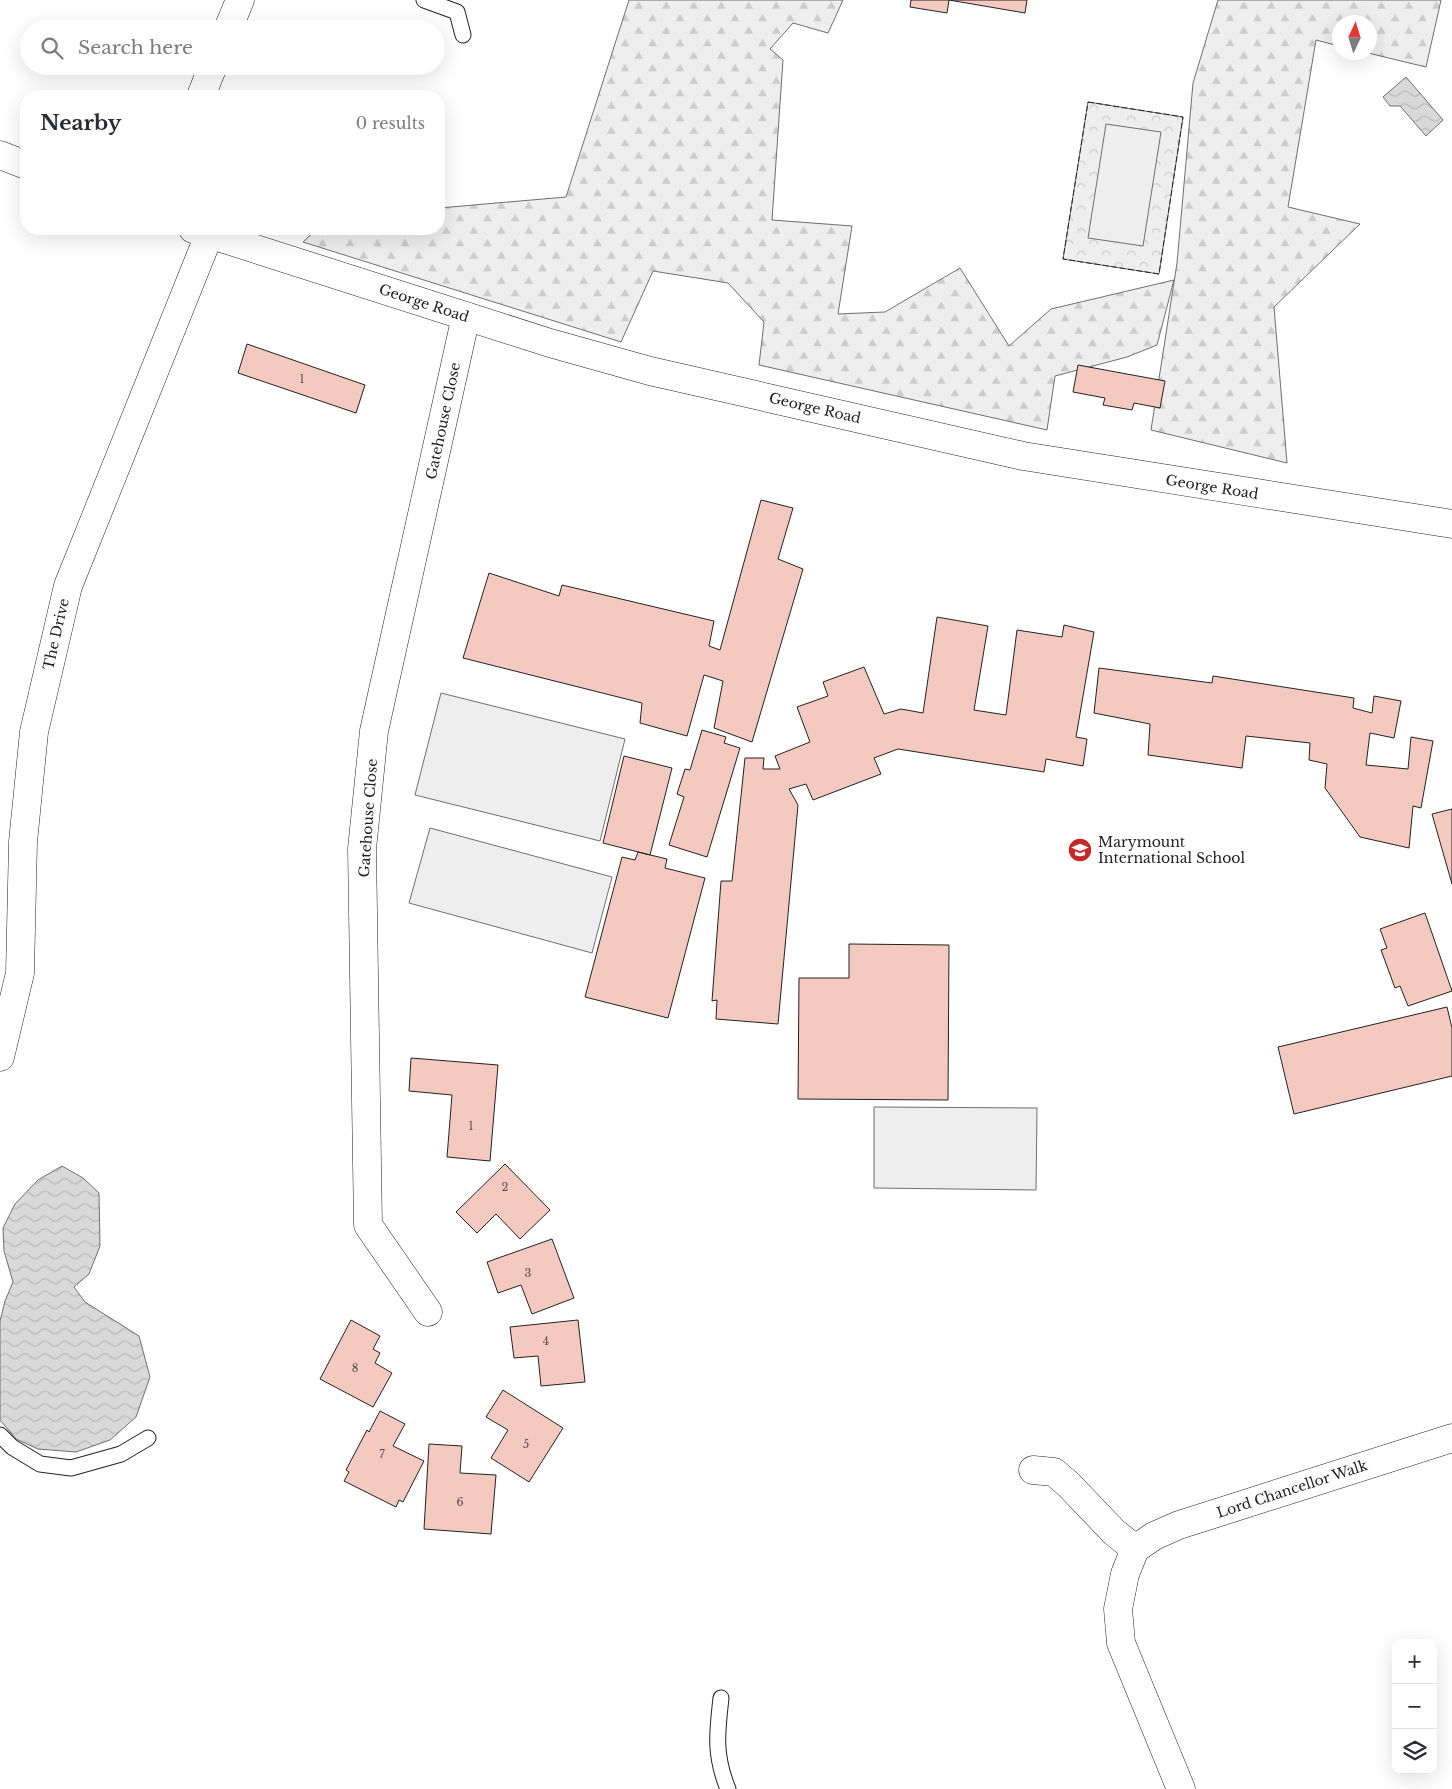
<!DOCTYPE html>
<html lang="en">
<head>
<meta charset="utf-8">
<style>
  body { margin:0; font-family:"Libre Baskerville",serif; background:#f2f2f3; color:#2b2b33 }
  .controls { position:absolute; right:15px; bottom:15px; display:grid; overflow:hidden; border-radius:10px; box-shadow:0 5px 20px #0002 }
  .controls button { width:45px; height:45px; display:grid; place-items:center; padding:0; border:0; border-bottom:1px solid #e1e1e2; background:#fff; color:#2b2b33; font:25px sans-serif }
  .compass { position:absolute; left:1332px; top:15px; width:45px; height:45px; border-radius:50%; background:#fff; box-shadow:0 5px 20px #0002; rotate:4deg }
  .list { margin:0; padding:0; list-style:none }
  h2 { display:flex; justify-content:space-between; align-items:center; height:65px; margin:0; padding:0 20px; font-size:21px }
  h2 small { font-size:16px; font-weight:400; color:#7c7c81 }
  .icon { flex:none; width:28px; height:28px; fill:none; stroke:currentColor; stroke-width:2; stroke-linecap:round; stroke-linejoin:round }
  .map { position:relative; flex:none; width:1452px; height:1789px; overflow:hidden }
  .search { position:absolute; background:#fff; box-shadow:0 5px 20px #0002; left:20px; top:20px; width:425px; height:55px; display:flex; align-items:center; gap:12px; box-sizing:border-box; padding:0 18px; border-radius:28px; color:#7c7c81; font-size:19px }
  .panel { position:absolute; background:#fff; box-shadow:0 5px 20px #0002; left:20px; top:90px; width:425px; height:145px; border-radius:20px }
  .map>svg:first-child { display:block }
</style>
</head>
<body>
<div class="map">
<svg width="1452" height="1789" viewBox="0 0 1452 1789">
  <defs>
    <pattern id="forest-firs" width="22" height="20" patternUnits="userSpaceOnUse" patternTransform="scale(1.25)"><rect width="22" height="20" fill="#eee"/><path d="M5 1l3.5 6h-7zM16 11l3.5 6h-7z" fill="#ccc"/></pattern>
    <pattern id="park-crowns" width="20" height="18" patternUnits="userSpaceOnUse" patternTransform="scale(1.25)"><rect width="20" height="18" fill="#eee"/><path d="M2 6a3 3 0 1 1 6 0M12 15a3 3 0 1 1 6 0" fill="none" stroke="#ccc"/></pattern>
    <pattern id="water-waves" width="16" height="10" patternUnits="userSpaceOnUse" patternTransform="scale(1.25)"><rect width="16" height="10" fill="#d9d9d9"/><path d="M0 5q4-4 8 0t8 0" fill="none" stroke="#bababa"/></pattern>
  </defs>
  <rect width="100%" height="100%" fill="#fff"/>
  <!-- forest -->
  <path fill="url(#forest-firs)" stroke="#6f6f6f" d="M629,0H843L828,33L793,23L770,49L783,60L772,220L852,226L838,314L885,312L960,268L1009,346L1051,309L1174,280L1157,345L1127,357L1055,376L1047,430L759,365L764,322L728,283L653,271L621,342L303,242L317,229H439V208L566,197Z
    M1218,0H1441L1426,67L1368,53L1370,52V22H1340L1339,46L1316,40L1288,207L1360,224L1274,307L1287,463L1151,430L1177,263L1193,83Z"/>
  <!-- park -->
  <path fill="url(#park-crowns)" stroke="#6f6f6f" d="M1088,102L1183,117L1159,274L1063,259Z"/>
  <!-- pitch -->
  <path fill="#eee" stroke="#6f6f6f" d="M1106,124L1161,132L1143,246L1088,238Z
    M441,693L625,739L600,841L415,795Z
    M430,828L612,877L592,953L409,903Z
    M874,1107L1037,1108L1036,1190L874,1188Z"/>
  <!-- water -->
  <path fill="url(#water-waves)" stroke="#6f6f6f" d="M1406,77L1443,120L1426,136L1400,106H1390L1383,97Z
    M62,1166L83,1178L99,1193L100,1246L89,1274L74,1287L85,1302L139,1336L150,1377L136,1417L110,1440L76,1452L38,1449L16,1439L0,1420V1321L5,1301L13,1282L4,1251L3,1228L15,1204L38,1180Z"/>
  <!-- building -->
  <path fill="#f3c9c0" stroke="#222" d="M911,0H1027L1025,13L949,0L947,13L910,7Z
    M247,344L365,385L356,413L238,373Z
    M1078,365L1165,381L1160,408L1134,403L1132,410L1103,405L1105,398L1073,392Z
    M761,500L793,508L778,559L803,569L752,742L714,728L723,681L704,675L687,736L640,723L642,703L463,658L489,573L559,596L562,585L714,621L709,646L720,650Z
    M937,617L988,626L974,710L1006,715L1017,630L1062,637L1064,625L1094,632L1076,737L1087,739L1083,766L1046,759L1044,772L898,749L874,758L881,774L813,800L806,784L789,789L798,805L778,1024L716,1019L717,1000L712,1001L721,881H732L745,758H764L763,769H780L775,756L810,742L797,707L828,696L823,682L864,667L884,714L901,709L923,713Z
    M1099,668L1212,683L1213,676L1354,698L1353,708L1372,713L1374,696L1401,701L1394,738L1370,733L1366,765L1408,769L1411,737L1433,741L1421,808L1413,806L1409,848L1360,837L1325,788L1327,764L1309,760L1310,743L1246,736L1242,768L1148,755L1150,724L1094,713Z
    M702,730L726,737L724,743L740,748L707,857L669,845L684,797L677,794L685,769L690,770Z
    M624,756L672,768L650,855L603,843Z
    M1452,809V884L1432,814Z
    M638,852L667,859L665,868L705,878L668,1018L585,997L622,857L635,860Z
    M1425,913L1452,991L1408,1006L1400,986L1395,988L1381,950L1387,948L1380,929Z
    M849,944L949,945L948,1100L798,1099L799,978H849Z
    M1447,1007L1452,1028V1076L1294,1114L1278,1047Z
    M411,1058L498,1065L490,1161L447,1157L452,1095L409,1091Z
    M505,1164L550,1210L520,1239L496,1214L477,1233L456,1212Z
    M552,1239L574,1298L532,1314L521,1285L498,1293L487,1262Z
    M351,1320L380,1336L373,1349L380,1353L375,1363L392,1373L373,1407L320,1379Z
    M578,1320L585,1382L541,1386L538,1356L514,1358L510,1327Z
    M503,1390L563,1428L529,1482L491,1458L508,1430L486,1417Z
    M380,1411L405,1424L393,1446L424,1461L403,1502L399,1500L396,1507L344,1481L349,1472L346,1470L367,1430L369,1432Z
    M429,1444L462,1446L460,1473L496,1475L491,1534L424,1529Z"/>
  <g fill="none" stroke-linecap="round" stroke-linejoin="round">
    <!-- lane casing -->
    <g stroke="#222" stroke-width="17">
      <path id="lane" d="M424,0L457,12L463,35
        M0,1435L12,1447L40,1464L71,1468L121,1454L148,1438
        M721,1698C717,1733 714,1755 728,1789"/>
    </g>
    <!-- street casing -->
    <g stroke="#222" stroke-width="29">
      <path id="street" d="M228,29L240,0
        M201,96L213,66
        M0,155L26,165
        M193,229L550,343L650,371L1023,456L1452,524
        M0,1057L20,973L23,842L34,732L68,586L209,235
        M428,1312L368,1225L362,849L374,731L466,316
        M1033,1470L1054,1472L1068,1484L1114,1532L1135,1549
        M1181,1789L1121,1643L1118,1609L1125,1574L1135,1549L1154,1536L1179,1525L1452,1438"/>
    </g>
    <!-- lane -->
    <use href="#lane" stroke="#fff" stroke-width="15"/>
    <!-- street -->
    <use href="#street" stroke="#fff" stroke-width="28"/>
    <!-- fence -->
    <path stroke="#222" stroke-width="1" stroke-dasharray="6 2.5" stroke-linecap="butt" d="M1088,102L1183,117L1159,274L1063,259Z"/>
  </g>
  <!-- icons -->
  <defs>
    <g id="school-disc" transform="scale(1.25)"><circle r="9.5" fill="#c62828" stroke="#fff"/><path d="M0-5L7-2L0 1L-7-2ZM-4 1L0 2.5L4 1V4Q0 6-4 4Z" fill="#fff"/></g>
  </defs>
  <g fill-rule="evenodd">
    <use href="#school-disc" x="1080" y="850"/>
  </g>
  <g text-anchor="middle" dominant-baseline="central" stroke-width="4" stroke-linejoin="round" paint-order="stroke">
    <!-- number labels -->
    <g font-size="11" fill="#564c4a">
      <text x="302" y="379">1</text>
      <text x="471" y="1126">1</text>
      <text x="505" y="1187">2</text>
      <text x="528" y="1273">3</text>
      <text x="546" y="1341">4</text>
      <text x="355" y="1368">8</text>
      <text x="526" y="1444">5</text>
      <text x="382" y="1454">7</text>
      <text x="460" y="1502">6</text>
    </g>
    <!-- street labels -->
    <g font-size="14" fill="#222" stroke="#fff">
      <text transform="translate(424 303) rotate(18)">George Road</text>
      <text transform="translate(815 408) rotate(13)">George Road</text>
      <text transform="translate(443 421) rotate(-78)">Gatehouse Close</text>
      <text transform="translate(1212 487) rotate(9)">George Road</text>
      <text transform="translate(56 634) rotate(-77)">The Drive</text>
      <text transform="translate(368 818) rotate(-86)">Gatehouse Close</text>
      <text transform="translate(1292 1489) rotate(-18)">Lord Chancellor Walk</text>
    </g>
    <!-- poi labels -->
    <g font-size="14" fill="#222" stroke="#fff" text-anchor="start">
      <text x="1098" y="842">Marymount<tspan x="1098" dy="16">International School</tspan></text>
    </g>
  </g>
</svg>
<div class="controls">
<button>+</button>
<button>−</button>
<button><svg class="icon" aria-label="layers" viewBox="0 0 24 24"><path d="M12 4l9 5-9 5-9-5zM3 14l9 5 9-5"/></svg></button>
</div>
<svg class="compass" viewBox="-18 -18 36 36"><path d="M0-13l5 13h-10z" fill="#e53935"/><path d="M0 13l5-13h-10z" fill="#7c7c81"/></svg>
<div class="search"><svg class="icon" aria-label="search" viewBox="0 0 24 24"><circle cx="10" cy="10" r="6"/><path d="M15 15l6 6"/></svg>Search here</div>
<section class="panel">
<h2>Nearby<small>0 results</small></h2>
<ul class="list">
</ul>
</section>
</div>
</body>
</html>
